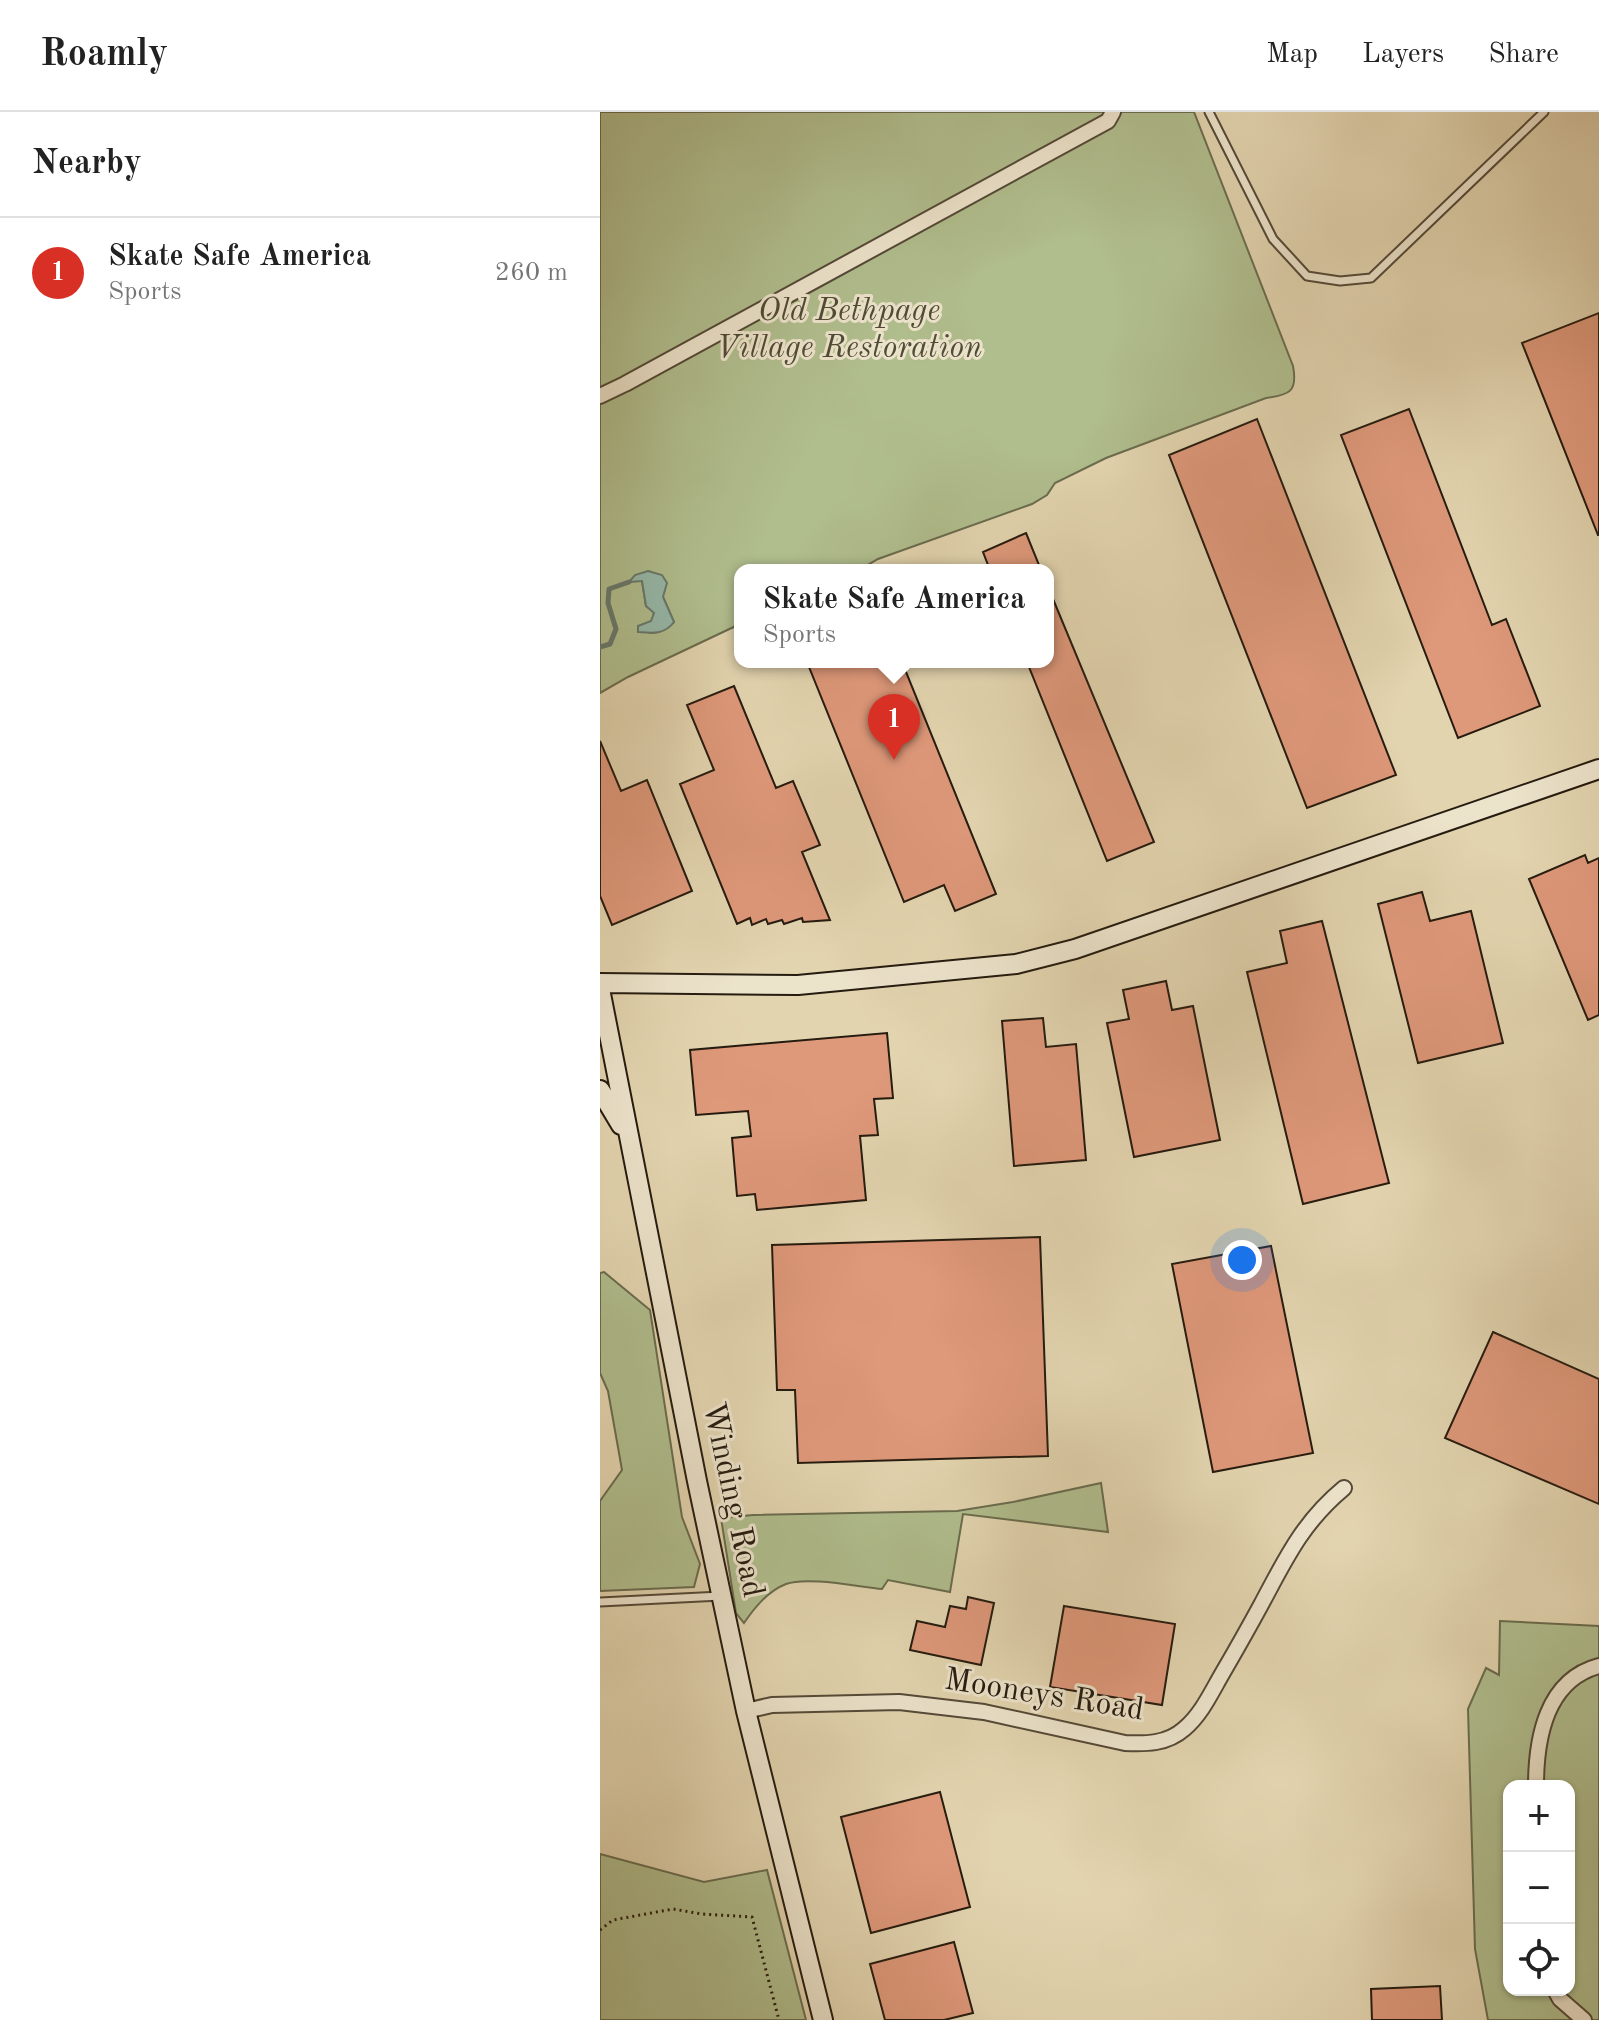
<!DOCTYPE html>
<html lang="en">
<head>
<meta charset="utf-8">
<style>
  body { margin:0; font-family:"Old Standard TT",serif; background:#f6f6f6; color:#222 }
  .controls { position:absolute; right:24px; bottom:24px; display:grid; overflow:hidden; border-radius:16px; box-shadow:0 2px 6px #0004 }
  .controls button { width:72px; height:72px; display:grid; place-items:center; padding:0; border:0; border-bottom:2px solid #e0e0e0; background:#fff; color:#222; font:40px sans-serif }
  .you { position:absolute; left:642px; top:1148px; width:28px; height:28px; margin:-20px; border:6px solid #fff; border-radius:50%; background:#1a73e8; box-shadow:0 0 0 12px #1a73e833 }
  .badge { display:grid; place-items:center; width:52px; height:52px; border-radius:50%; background:#d93025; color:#fff; font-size:26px; font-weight:700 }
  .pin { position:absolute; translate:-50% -66px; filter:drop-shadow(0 2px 4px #0008) }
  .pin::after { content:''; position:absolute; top:42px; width:28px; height:24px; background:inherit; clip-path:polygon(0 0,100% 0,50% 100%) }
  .popup { position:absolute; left:134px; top:452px; width:320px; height:104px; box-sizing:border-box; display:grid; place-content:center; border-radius:16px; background:#fff; filter:drop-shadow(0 2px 6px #0005); font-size:26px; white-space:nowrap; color:#767676 }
  .popup b { font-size:30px; color:#222 }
  .popup::after { content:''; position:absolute; left:50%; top:100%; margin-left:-16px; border:16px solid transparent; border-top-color:#fff }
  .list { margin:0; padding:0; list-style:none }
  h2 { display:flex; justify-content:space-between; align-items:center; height:104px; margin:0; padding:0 32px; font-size:34px }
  h2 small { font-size:26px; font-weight:400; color:#767676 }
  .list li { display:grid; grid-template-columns:52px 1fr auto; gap:24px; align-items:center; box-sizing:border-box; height:112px; padding:0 32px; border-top:2px solid #e0e0e0 }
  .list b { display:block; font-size:30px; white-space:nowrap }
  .list p { margin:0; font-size:26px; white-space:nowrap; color:#767676 }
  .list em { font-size:26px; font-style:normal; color:#767676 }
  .icon { flex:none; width:44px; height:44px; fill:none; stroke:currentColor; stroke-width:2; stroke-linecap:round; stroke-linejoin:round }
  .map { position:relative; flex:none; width:999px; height:1908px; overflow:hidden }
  header { display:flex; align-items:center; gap:48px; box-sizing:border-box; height:112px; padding:0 40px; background:#fff; border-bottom:2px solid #e0e0e0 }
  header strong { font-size:38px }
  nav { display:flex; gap:44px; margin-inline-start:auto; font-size:28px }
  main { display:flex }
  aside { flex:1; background:#fff }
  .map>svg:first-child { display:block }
</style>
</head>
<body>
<header>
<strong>Roamly</strong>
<nav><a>Map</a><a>Layers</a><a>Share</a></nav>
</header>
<main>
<aside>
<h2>Nearby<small></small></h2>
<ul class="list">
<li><span class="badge">1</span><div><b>Skate Safe America</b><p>Sports</p></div><em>260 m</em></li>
</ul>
</aside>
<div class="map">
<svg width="999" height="1908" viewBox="0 0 999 1908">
  <rect width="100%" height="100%" fill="#e2d4af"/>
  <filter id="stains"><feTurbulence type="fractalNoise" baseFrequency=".0025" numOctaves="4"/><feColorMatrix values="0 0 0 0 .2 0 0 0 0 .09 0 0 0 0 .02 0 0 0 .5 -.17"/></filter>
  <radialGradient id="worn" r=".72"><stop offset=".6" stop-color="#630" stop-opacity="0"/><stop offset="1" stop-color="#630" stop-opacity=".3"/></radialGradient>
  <!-- green -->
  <path fill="#b0bd8d" stroke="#6a6c4e" stroke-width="2" fill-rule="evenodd" d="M0,0H594L693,254C698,280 689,283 666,286L506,346L455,371L447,383L432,392L278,447L259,458H140V512L28,565L0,581ZM48,459L56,463L63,485L74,510C69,516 58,522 50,521L54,500L46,494L42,469Z
    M4,1160L50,1198L82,1405L100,1452L94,1475L0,1479V1389L22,1358L8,1279L0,1261V1161Z
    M501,1371L508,1420L363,1402L350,1480L288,1468L282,1477C259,1475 207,1464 186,1472C168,1479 155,1495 144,1511L136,1501L121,1406L153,1403L357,1399L413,1390Z
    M900,1509L999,1514V1908H888L875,1837L868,1597L886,1556L899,1563ZM909,1674H969V1878H909Z
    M0,1742L104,1770L167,1758L206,1908H0Z"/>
  <!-- water -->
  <path fill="#95b8a9" stroke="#68796b" stroke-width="2" d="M48,459L62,463L67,471L63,485L74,510C64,523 53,521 38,520V514L51,509L54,501L46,494L42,469L29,470L35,463Z"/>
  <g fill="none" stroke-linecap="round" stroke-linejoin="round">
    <!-- stream -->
    <path stroke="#68796b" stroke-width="5" d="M0,535L10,532L16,517L8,491L9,477L29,470"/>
  </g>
  <!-- building -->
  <path fill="#de987a" stroke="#251b0f" stroke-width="2" d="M999,201V423H998L922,231Z
    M809,297L892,513L906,507L940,594L858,626L741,323Z
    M657,307L796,663L707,696L569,343Z
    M426,421L441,458H390L383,440Z
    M448,475L554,730L507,749L427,550H448Z
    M207,550H302L396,782L355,799L344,773L304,790Z
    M134,574L176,676L193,669L220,733L202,740L230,808L203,810L202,806L184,812L182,808L168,812L166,807L152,813L150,806L137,812L80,672L114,658L87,593Z
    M0,629L21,679L47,668L92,779L12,813L0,784Z
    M985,743L988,751L999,746V903L988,908L929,767Z
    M822,780L830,809L871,799L903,931L818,951L778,792Z
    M722,809L789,1071L703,1092L647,860L687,851L680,819Z
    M566,869L572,898L593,894L620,1028L534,1045L507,911L529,907L523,878Z
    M443,906L446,935L476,932L486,1048L414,1054L402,909Z
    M287,921L293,986L274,987L278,1023L260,1024L266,1088L157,1098L155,1082L137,1084L132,1026L151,1024L148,999L96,1003L90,938Z
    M440,1125L448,1344L198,1351L195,1278H177L172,1133Z
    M671,1134L713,1341L613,1360L572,1152Z
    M893,1220L999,1267V1392L845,1326Z
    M368,1485L394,1491L381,1553L310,1538L317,1509L345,1515L350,1494L366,1497Z
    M464,1494L575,1512L562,1593L450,1575Z
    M340,1680L370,1795L271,1821L241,1705Z
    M354,1830L373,1901L344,1908H285L270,1852Z
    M840,1874L842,1908H772L771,1877Z"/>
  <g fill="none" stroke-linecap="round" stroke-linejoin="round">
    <!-- lane casing -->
    <g stroke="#544937" stroke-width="11">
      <path id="lane" d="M609,0L673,127L707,164L740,169L771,166L944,0
        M0,1490L121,1484"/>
    </g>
    <!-- street casing -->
    <g stroke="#544937" stroke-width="18">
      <path id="street" d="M0,284L25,272L508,9L513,0
        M146,1599L172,1593L299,1590L384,1600L525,1631C546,1632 567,1632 584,1617C601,1603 611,1581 622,1562C636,1538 649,1515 662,1491C686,1446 703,1410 744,1376
        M936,1674C936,1627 946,1568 999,1554
        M955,1878L960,1887L984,1908"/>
    </g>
    <!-- secondary casing -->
    <g stroke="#251b0f" stroke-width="22">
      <path id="secondary" d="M0,871L198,873L416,852L475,837L999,657
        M0,877L97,1369L146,1599L223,1908
        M0,978L21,1013"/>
    </g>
    <!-- path -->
    <path stroke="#251b0f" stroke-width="3" stroke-dasharray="2 4" stroke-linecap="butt" d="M0,1818L13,1808L73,1797L102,1802L152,1805L179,1908"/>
    <!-- lane -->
    <use href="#lane" stroke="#ece3cb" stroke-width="7"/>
    <!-- street -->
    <use href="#street" stroke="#ece3cb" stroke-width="14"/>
    <!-- secondary -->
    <use href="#secondary" stroke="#ece3cb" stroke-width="18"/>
  </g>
  <g text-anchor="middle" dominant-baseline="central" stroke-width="6" stroke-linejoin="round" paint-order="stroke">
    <!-- park labels -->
    <g font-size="32" font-style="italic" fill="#4f4c35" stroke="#ece3cb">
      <text x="249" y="200">Old Bethpage<tspan x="249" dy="37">Village Restoration</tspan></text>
    </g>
    <!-- street labels -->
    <g font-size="32" fill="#251b0f" stroke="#ece3cb">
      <text transform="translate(132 1388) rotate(78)">Winding Road</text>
      <text transform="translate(444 1584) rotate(9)">Mooneys Road</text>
    </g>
  </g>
  <rect width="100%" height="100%" filter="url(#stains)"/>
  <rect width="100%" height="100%" fill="url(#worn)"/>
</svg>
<div class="controls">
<button>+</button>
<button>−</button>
<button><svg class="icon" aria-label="locate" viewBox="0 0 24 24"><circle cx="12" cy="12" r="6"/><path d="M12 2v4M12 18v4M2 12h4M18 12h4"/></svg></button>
</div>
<div class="you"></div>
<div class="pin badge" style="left:294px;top:648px">1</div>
<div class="popup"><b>Skate Safe America</b>Sports</div>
</div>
</main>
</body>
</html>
